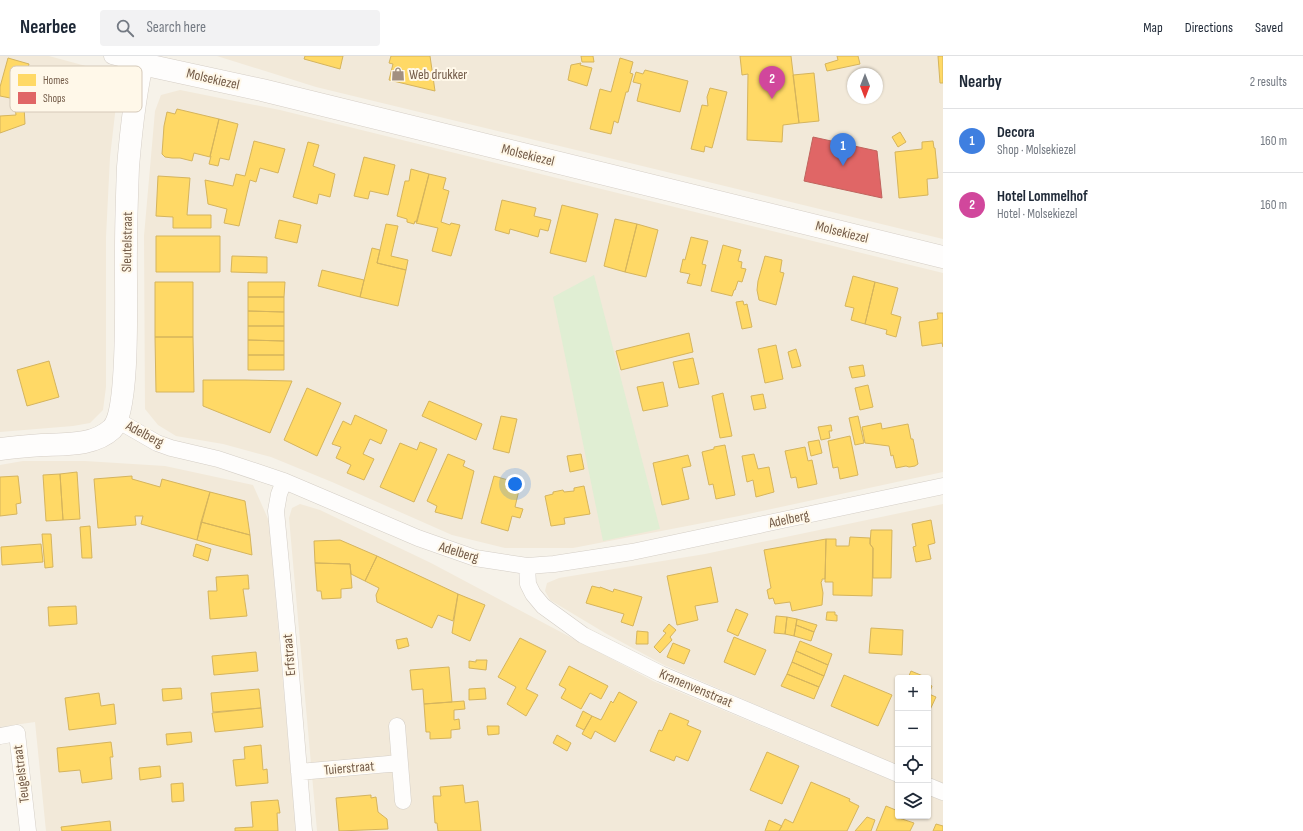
<!DOCTYPE html>
<html lang="en">
<head>
<meta charset="utf-8">
<style>
  body { margin:0; font-family:"Sofia Sans Condensed",sans-serif; background:#f2f2f3; color:#1f2937 }
  .controls { position:absolute; right:12px; bottom:12px; display:grid; overflow:hidden; border-radius:4px; box-shadow:0 1px 3px #0004 }
  .controls button { width:36px; height:36px; display:grid; place-items:center; padding:0; border:0; border-bottom:1px solid #e0e1e3; background:#fff; color:#1f2937; font:20px sans-serif }
  .compass { position:absolute; left:847px; top:12px; width:36px; height:36px; border-radius:50%; background:#fff; box-shadow:0 1px 3px #0004; rotate:180deg }
  .you { position:absolute; left:515px; top:428px; width:14px; height:14px; margin:-10px; border:3px solid #fff; border-radius:50%; background:#1a73e8; box-shadow:0 0 0 6px #1a73e833 }
  .badge { display:grid; place-items:center; width:26px; height:26px; border-radius:50%; background:#a29081; color:#fff; font-size:13px; font-weight:700 }
  .pin { position:absolute; translate:-50% -33px; filter:drop-shadow(0 1px 2px #0008) }
  .pin::after { content:''; position:absolute; top:21px; width:14px; height:12px; background:inherit; clip-path:polygon(0 0,100% 0,50% 100%) }
  .list { margin:0; padding:0; list-style:none }
  h2 { display:flex; justify-content:space-between; align-items:center; height:52px; margin:0; padding:0 16px; font-size:17px }
  h2 small { font-size:13px; font-weight:400; color:#747a83 }
  .list li { display:grid; grid-template-columns:26px 1fr auto; gap:12px; align-items:center; box-sizing:border-box; height:64px; padding:0 16px; border-top:1px solid #e0e1e3 }
  .list b { display:block; font-size:15px; white-space:nowrap }
  .list p { margin:0; font-size:13px; white-space:nowrap; color:#747a83 }
  .list em { font-size:13px; font-style:normal; color:#747a83 }
  .icon { flex:none; width:22px; height:22px; fill:none; stroke:currentColor; stroke-width:2; stroke-linecap:round; stroke-linejoin:round }
  .map { position:relative; flex:none; width:943px; height:775px; overflow:hidden }
  header { display:flex; align-items:center; gap:24px; box-sizing:border-box; height:56px; padding:0 20px; background:#fff; border-bottom:1px solid #e0e1e3 }
  header strong { font-size:19px }
  nav { display:flex; gap:22px; margin-inline-start:auto; font-size:14px }
  .search { width:280px; height:36px; background:#f2f2f3; display:flex; align-items:center; gap:10px; box-sizing:border-box; padding:0 14px; border-radius:4px; color:#747a83; font-size:15px }
  main { display:flex }
  aside { flex:1; background:#fff }
  .map>svg:first-child { display:block }
</style>
</head>
<body>
<header>
<strong>Nearbee</strong>
<div class="search"><svg class="icon" aria-label="search" viewBox="0 0 24 24"><circle cx="10" cy="10" r="6"/><path d="M15 15l6 6"/></svg>Search here</div>
<nav><a>Map</a><a>Directions</a><a>Saved</a></nav>
</header>
<main>
<div class="map">
<svg width="943" height="775" viewBox="0 0 943 775">
  <rect width="100%" height="100%" fill="#f6f2e9"/>
  <!-- residential -->
  <path fill="#f2e9d9" fill-rule="evenodd" d="M0,0H49L108,16L118,32L110,101L106,181V331L103,354L90,367L73,370L0,376Z
    M217,0H943V183L316,31ZM853,18H877V42H853Z
    M180,34L280,54L943,217V416L739,460L573,492H505L452,479L332,426L271,401L223,388L176,380L158,369L145,353L144,180L155,55L161,39Z
    M23,405H85L165,410L253,429L269,465L296,775H46L35,666L0,671V409Z
    M300,448L320,454L431,507L653,625L898,727V760H928V739L943,745V775H317L289,462L292,452Z
    M943,448V727L928,721V622H898V710L664,609L605,577L550,544L545,535L547,527L559,522L705,498Z"/>
  <!-- green -->
  <path fill="#e0eed3" d="M594,219L660,473L603,485L553,241Z"/>
  <!-- homes -->
  <path fill="#ffd966" stroke="#d5b45d" d="M305,0H343L340,13L304,3Z
    M391,0H430L435,35L389,24L393,8L389,7Z
    M581,0H593L594,6H582Z
    M740,0H791L799,67L783,69L782,86L747,84L748,18L742,19Z
    M837,0H858L860,8L827,15L825,8L838,4Z
    M938,0H943V27H940Z
    M8,2L29,8L23,33L25,68L0,77V60L16,59L14,43L12,41L10,42L0,40V31Z
    M620,2L633,6L630,17L633,18L628,36H626L618,67L614,65L611,78L590,73L600,33L611,36Z
    M581,7L580,9L592,12L587,30L568,24L571,9Z
    M645,14L688,25L680,56L637,45L641,28L633,26L636,16L643,18Z
    M814,17L819,65L799,67L793,19Z
    M710,32L727,36L712,92L705,90L704,96L691,93L702,49L708,50L707,41Z
    M177,53L219,63L210,101L194,97L192,105L180,102H172L165,101L162,98L164,70L167,56L175,58Z
    M219,63L238,68L229,104L220,102L218,110L209,108L211,100H210Z
    M900,76L906,86L898,91L892,81Z
    M254,85L285,93L278,117L260,112L256,126L250,124L239,170L224,167L227,153L208,148L205,124L233,130L236,118L245,120Z
    M933,85L934,92H935L938,122L927,123L928,139L899,142L895,96L922,93V86Z
    M308,86L319,89L313,110L335,118L330,141L319,138L317,148L293,141Z
    M364,101L395,109L388,139L370,135L368,143L354,140Z
    M411,113L429,118L417,166L415,165L414,168L407,166V163L397,160L405,125H409Z
    M429,118L446,122L443,133L449,135L441,166L450,169L451,167L460,169L451,200L432,195L438,172L416,167Z
    M158,120L190,122L187,159H211V172H173V161L156,160Z
    M502,144L536,152L534,160L551,164L548,175L540,173L538,181L510,173L509,178L495,174Z
    M562,149L598,158L586,206L550,197Z
    M615,163L637,168L625,216L604,210Z
    M279,164L301,169L297,187L275,182Z
    M386,168L398,170L391,200L408,204L406,214L377,207Z
    M637,168L658,174L646,221L625,216Z
    M156,180H220V216H156Z
    M691,181L708,185L702,208L706,209L701,230L687,227L690,218L680,216L683,203L685,204Z
    M723,189L741,194L738,205L742,206L741,212L746,213L742,226L738,225L735,234H734L732,240L711,235Z
    M372,192L380,194L377,207L406,214L398,250L360,241Z
    M232,200L267,201V217L231,216Z
    M765,200L782,204L780,216L784,217L776,249L759,244L757,234L758,225Z
    M322,214L364,224L360,241L318,230Z
    M853,220L875,226L865,268L851,264L854,252L845,250Z
    M155,226H193V281H155Z
    M248,226H285L284,241H248Z
    M875,226L898,232L891,258L901,261L896,281L886,278L887,274L865,268Z
    M248,241H284V256L248,255Z
    M743,245L744,249L747,248L752,271L742,273L736,246Z
    M248,255L284,256V270H248Z
    M937,257H943V291L942,287L922,290L919,266L938,263Z
    M248,270H284V285L248,284Z
    M689,277L693,296L621,314L616,295Z
    M155,281H193L194,336H156Z
    M248,284L284,285V299H248Z
    M776,289L783,323L765,327L758,293Z
    M796,293L801,310L792,312L788,296Z
    M248,299H284V314H248Z
    M693,302L699,328L679,332L673,306Z
    M49,305L59,341L27,350L17,314Z
    M863,309L865,320L852,322L849,311Z
    M203,324H245L292,325L270,377L203,350Z
    M663,326L668,350L643,355L637,331Z
    M868,329L873,351L860,354L855,332Z
    M307,332L341,347L317,400L284,384Z
    M723,337L732,380L720,382L712,340Z
    M763,338L766,352L754,354L751,340Z
    M429,345L482,368L476,384L422,360Z
    M355,359L387,374L381,388L370,383L363,398L374,403L364,424L347,417L351,409L336,402L341,391L332,388L343,365L351,369Z
    M501,360L517,363L509,397L493,393Z
    M858,360L864,387L855,389L849,362Z
    M881,367L882,373L908,368L911,383H913L918,408L915,410L909,411L906,410L896,412L893,399L891,400L889,390L865,387L862,371Z
    M831,369L832,375H829L830,382L821,384L818,371Z
    M850,380L858,419L840,423L838,411L833,412L828,385Z
    M819,384L822,397L811,400L808,386Z
    M420,386L437,393L414,446L380,431L400,387L417,394Z
    M725,389L735,439L716,443L713,428L709,429L702,396L714,393V391Z
    M805,391L808,405L812,404L817,428L798,432L796,421L791,422L785,395Z
    M448,398L465,405L463,410L474,415L462,463L435,456L437,450L427,445Z
    M581,398L584,413L570,416L567,400Z
    M754,398L758,413L769,411L774,436L756,441L753,424L747,426L742,400Z
    M688,399L691,410L682,412L689,443L662,449L653,407Z
    M77,416L80,463L63,464L60,418Z
    M60,418L63,464L46,465L43,419Z
    M18,420L21,447L16,448L17,458L0,460V421Z
    M132,420V423L160,431L162,423L210,436L197,484L141,468L143,460H135L136,469L98,472L94,423Z
    M494,420L508,424L506,431L519,434L515,451L523,453L520,462L512,460L508,475L481,467Z
    M584,430L590,458L564,462L565,468L551,470L545,440L553,438V436L563,434L564,436L574,435V432Z
    M210,436L245,445L250,479L201,466Z
    M931,464L935,487L928,489L931,503L916,506L913,491L916,490L912,468Z
    M201,466L250,479L252,499L197,484Z
    M90,470L92,502H82L80,471Z
    M871,474H892L891,522H873V492L870,488Z
    M42,478H51L53,511L45,512Z
    M850,481L870,482V488L873,492L872,540L833,539V526H825L826,483H836V490H849Z
    M826,483L825,523H822V525L821,526L823,537L822,549L792,555L790,546L775,548L773,542L769,543L767,534L771,532L764,494Z
    M340,484L377,500L365,525L351,518L350,508L315,507L314,485Z
    M41,488L43,506L2,509L1,491Z
    M196,488L211,493L208,505L193,500Z
    M377,500L458,538L453,565L438,559L432,572L377,546L376,539L379,532L365,525Z
    M315,507L350,508L352,532L341,533V542L322,543L321,535H317Z
    M711,511L718,546L695,550L698,564L677,569L667,520Z
    M248,519L249,533H243L247,560L210,563L208,535H217L216,521Z
    M592,530L600,532V531L613,536L614,533L642,541L633,570L621,566L624,558L586,547Z
    M458,538L485,549L470,585L452,577Z
    M76,550L77,568L49,570L48,551Z
    M736,553L748,558L738,580L727,575Z
    M827,556H835V559H837V565L826,564Z
    M776,560L787,561L785,578L774,577Z
    M787,561L797,563L794,580L785,578Z
    M797,563L817,569L814,576L796,569Z
    M669,568L676,574L670,581L672,584L660,597L654,591L666,577L663,575Z
    M796,569L814,576L811,585L794,580Z
    M871,572L903,574L902,599L869,597Z
    M637,575L648,576V588H636Z
    M734,581L766,594L755,619L724,606Z
    M407,582L409,590L398,593L396,584Z
    M520,582L546,595L526,633L538,639L526,660L507,648L516,631L498,621Z
    M800,585L832,598L828,609L796,595Z
    M673,587L690,594L684,608L667,601Z
    M796,595L828,609L824,620L792,606Z
    M256,596L258,615L214,619L212,600Z
    M476,604H487L486,614L469,612V605L476,606Z
    M792,606L824,620L819,631L787,618Z
    M569,610L608,630L601,643L590,637L581,653L561,642L566,633L559,629Z
    M449,611L452,646L424,648L423,633L412,634L410,614Z
    M911,615L923,620L922,622H908Z
    M787,618L819,631L814,643L781,630Z
    M844,619L892,639L878,670L831,650Z
    M928,628L932,630L929,638L936,641L929,656L928,688Z
    M181,632L182,643L163,645L162,633Z
    M485,632L486,643L469,644V633Z
    M259,633L261,652L213,656L211,637Z
    M619,636L637,646L615,686L595,675L591,683L582,678L592,660L601,664L611,645L613,647Z
    M99,637L101,650L114,648L116,668L69,674L65,642Z
    M464,645L465,653L454,654V664L459,663L460,673L451,674V682L430,683V676H426L424,648Z
    M261,652L263,671L215,676L212,657Z
    M583,655L592,660L584,674L576,670Z
    M670,657L689,665L687,669L701,675L688,705L676,700L674,705L650,695L659,674L662,675Z
    M487,670H499V678L488,679Z
    M191,676L192,686L167,689L166,678Z
    M557,679L571,687L567,695L553,687Z
    M111,686L113,701H110L112,723L82,727L80,714L59,716L57,692Z
    M261,689L263,714L267,713L268,727L236,730L233,704L245,703L244,691Z
    M767,696L799,710L782,748L750,734Z
    M160,710L161,721L140,724L139,712Z
    M811,726L850,743L849,745L859,750L847,775H779L785,763L793,767Z
    M183,727L184,745L172,746L171,728Z
    M463,729L465,747L478,745L481,775H438L437,767H435L433,740H441L440,731Z
    M371,739V742L376,741L378,756L387,763L388,773L339,775L336,742Z
    M278,744L280,757H277L278,775H235V772L253,771L251,746Z
    M886,750L898,755L896,761L914,767L910,775H876Z
    M867,761L875,764L871,775H855Z
    M769,764L782,770L779,775H765Z
    M110,765L111,775H62L61,771Z
    M936,768L943,770V775H933Z"/>
  <!-- shops -->
  <path fill="#e06666" stroke="#c0635d" d="M813,81L877,95L882,142L804,125Z"/>
  <g fill="none" stroke-linecap="round" stroke-linejoin="round">
    <!-- street casing -->
    <g stroke="#d4cec6" stroke-width="17">
      <path id="street" d="M112,0L142,8
        M117,364L157,387L171,392L218,403L284,425L418,482L475,502L527,510L554,508L632,496L943,430
        M284,425L279,438L276,455L288,582L304,775
        M527,510L528,528L533,538L543,550L583,579L661,618L898,718
        M397,670L403,745
        M0,680L17,677L28,775
        M299,716L400,707
        M928,730L943,736"/>
    </g>
    <!-- secondary casing -->
    <g stroke="#d5cec6" stroke-width="23">
      <path id="secondary" d="M142,8L262,34L943,201
        M0,393C14,391 28,390 42,389C65,388 94,390 112,373C131,354 125,225 126,193C126,166 127,138 128,111C131,75 135,35 144,0"/>
    </g>
    <!-- street -->
    <use href="#street" stroke="#fefdfc" stroke-width="16"/>
    <!-- secondary -->
    <use href="#secondary" stroke="#fefdfc" stroke-width="22"/>
  </g>
  <!-- icons -->
  <defs>
    <g id="shop-bare" transform="scale(1.08)"><path d="M-5-2.5h2.3a2.7 3.5 0 0 1 5.4 0H5L5.5 6h-11ZM-1.5-2.5h3a1.5 2.3 0 0 0-3 0Z" fill="#a29081" stroke="#fff8e9" stroke-width="2.5" paint-order="stroke"/></g>
  </defs>
  <g fill-rule="evenodd">
    <use href="#shop-bare" x="398" y="18"/>
  </g>
  <g text-anchor="middle" dominant-baseline="central" stroke-width="4" stroke-linejoin="round" paint-order="stroke">
    <!-- poi labels -->
    <g font-size="14" fill="#745c49" stroke="#fff8e9" text-anchor="start">
      <text x="409" y="18">Web drukker</text>
    </g>
    <!-- street labels -->
    <g font-size="14" fill="#745c49" stroke="#fff8e9">
      <text transform="translate(213 23) rotate(13)">Molsekiezel</text>
      <text transform="translate(528 99) rotate(14)">Molsekiezel</text>
      <text transform="translate(842 176) rotate(14)">Molsekiezel</text>
      <text transform="translate(127 186) rotate(-89)">Sleutelstraat</text>
      <text transform="translate(145 378) rotate(28)">Adelberg</text>
      <text transform="translate(789 463) rotate(-12)">Adelberg</text>
      <text transform="translate(459 496) rotate(17)">Adelberg</text>
      <text transform="translate(289 599) rotate(-95)">Erfstraat</text>
      <text transform="translate(696 632) rotate(23)">Kranenvenstraat</text>
      <text transform="translate(349 712) rotate(-5)">Tuierstraat</text>
      <text transform="translate(21 718) rotate(-97)">Teugelstraat</text>
    </g>
  </g>
  <!-- legend -->
  <rect x="10" y="10" width="132" height="46" rx="6" fill="#fff8e9" stroke="#d5c9b9" stroke-width="1"/>
  <rect x="18" y="18" width="18" height="12" fill="#ffd966"/>
  <rect x="18" y="36" width="18" height="12" fill="#e06666"/>
  <g font-size="11" fill="#745c49">
    <text x="43" y="28">Homes</text>
    <text x="43" y="46">Shops</text>
  </g>
</svg>
<div class="controls">
<button>+</button>
<button>−</button>
<button><svg class="icon" aria-label="locate" viewBox="0 0 24 24"><circle cx="12" cy="12" r="6"/><path d="M12 2v4M12 18v4M2 12h4M18 12h4"/></svg></button>
<button><svg class="icon" aria-label="layers" viewBox="0 0 24 24"><path d="M12 4l9 5-9 5-9-5zM3 14l9 5 9-5"/></svg></button>
</div>
<svg class="compass" viewBox="-18 -18 36 36"><path d="M0-13l5 13h-10z" fill="#e53935"/><path d="M0 13l5-13h-10z" fill="#747a83"/></svg>
<div class="you"></div>
<div class="pin badge" style="left:843px;top:110px;background:#3f7fe0">1</div>
<div class="pin badge" style="left:772px;top:43px;background:#d1479c">2</div>
</div>
<aside>
<h2>Nearby<small>2 results</small></h2>
<ul class="list">
<li><span class="badge" style="background:#3f7fe0">1</span><div><b>Decora</b><p>Shop · Molsekiezel</p></div><em>160 m</em></li>
<li><span class="badge" style="background:#d1479c">2</span><div><b>Hotel Lommelhof</b><p>Hotel · Molsekiezel</p></div><em>160 m</em></li>
</ul>
</aside>
</main>
</body>
</html>
